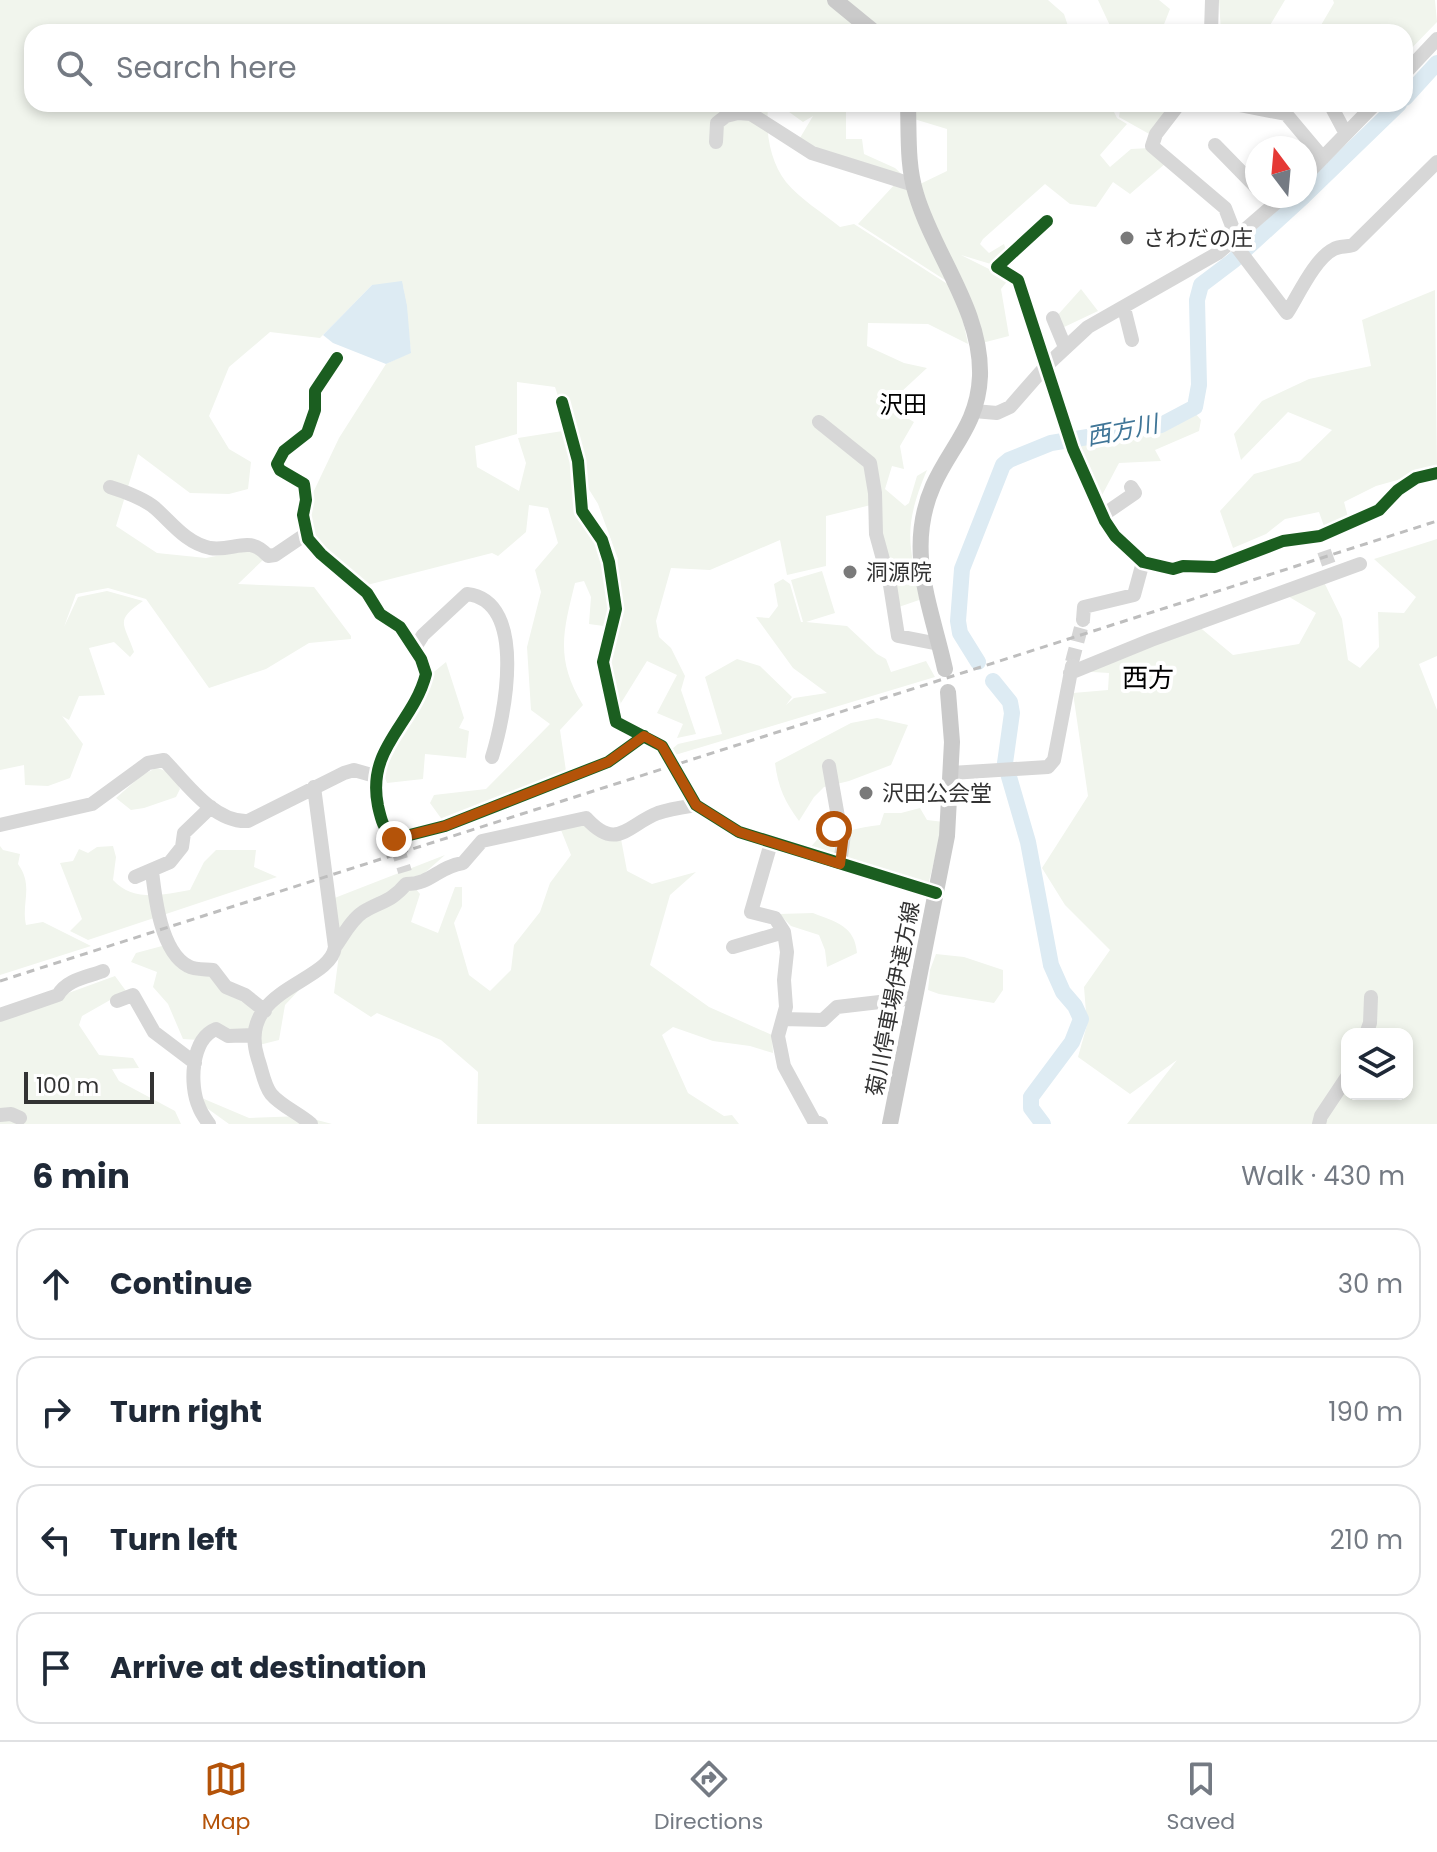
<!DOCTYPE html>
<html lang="en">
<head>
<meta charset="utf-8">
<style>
  body { margin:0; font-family:Poppins,"Noto Sans JP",sans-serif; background:#f6f6f7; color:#1f2937 }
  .controls { position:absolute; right:24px; bottom:24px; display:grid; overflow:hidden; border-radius:16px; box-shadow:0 4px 12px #0003 }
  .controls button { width:72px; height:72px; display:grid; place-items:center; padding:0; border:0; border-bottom:2px solid #e0e1e3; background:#fff; color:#1f2937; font:40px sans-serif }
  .compass { position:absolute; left:1245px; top:136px; width:72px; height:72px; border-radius:50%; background:#fff; box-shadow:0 4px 12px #0003; rotate:344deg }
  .scale { position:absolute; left:24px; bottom:20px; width:130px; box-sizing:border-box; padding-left:8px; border:4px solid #333; border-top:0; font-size:22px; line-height:28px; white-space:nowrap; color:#333; -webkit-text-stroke:6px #fff; paint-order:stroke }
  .stop { position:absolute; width:24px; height:24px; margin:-18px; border:6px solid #b45309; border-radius:50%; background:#fff }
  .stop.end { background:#b45309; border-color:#fff; box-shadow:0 2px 8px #0008 }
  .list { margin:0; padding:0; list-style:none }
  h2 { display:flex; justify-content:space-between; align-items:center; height:104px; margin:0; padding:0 32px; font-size:34px }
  h2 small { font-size:26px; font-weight:400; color:#747a83 }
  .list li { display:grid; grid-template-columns:52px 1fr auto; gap:24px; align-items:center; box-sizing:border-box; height:112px; margin:0 16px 16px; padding:0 16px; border:2px solid #e0e1e3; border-radius:24px }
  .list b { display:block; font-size:30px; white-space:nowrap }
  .list em { font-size:26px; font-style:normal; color:#747a83 }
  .icon { flex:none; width:44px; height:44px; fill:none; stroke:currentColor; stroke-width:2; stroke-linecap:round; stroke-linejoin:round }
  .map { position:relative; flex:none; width:1437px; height:1124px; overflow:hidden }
  .search { position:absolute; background:#fff; box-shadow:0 4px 12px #0003; left:24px; right:24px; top:24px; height:88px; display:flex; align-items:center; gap:20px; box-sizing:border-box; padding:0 28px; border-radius:24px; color:#747a83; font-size:30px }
  .sheet { height:616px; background:#fff }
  nav { display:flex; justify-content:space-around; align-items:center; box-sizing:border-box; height:112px; border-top:2px solid #e0e1e3; background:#fff; font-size:22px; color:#747a83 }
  nav a { display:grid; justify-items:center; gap:4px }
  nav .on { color:#b45309 }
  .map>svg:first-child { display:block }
</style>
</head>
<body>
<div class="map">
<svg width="1437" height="1124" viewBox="0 0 1437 1124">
  <rect width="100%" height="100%" fill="#fff"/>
  <!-- green -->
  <path fill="#f1f5ed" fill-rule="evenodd" d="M0,0H1048L1064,14L1070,32H32V104H769C764,128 770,162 786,182C800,199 823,213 840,227L854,224L949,285L963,320L968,344L928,324L868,323L867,346L904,363L927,368L900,393L893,410L914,422L900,446L904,469L892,466L885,489L905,506L909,503L917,476L927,470C904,525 907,543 922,599L893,609L876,533L875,504L826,516V566L787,575L780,540L710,570L671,568L656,621L659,637L671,648L685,676L681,690L696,734L677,738L683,724L657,713L677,675L647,661L616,711L605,661L616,631L620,610L613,575L618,559L598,504L580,475L579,507L609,576L614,610L611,627L589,624L591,597L584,581L575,583C563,632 555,659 583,705L560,730L566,771L443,821L430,803L434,795L486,789L550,724L531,710L527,647L541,592L535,570L558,543L548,508L529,505L526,532L498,556L492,553L367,585L337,565L309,536L311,497L339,438L386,364L411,352L403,286L372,285L320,338L270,332L229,367L209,416L229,449L251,462L248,489L229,494L190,493L138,454L116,526L157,553L206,558L251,549L264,559L238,584L314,587L351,636V639L309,643L266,669L209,688L146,599L108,588L76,594L64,627L78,597L107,591L143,601C114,621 124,623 134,652L130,657L114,642L89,648L105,695L79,696L69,720L62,716L83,744L70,778L48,786L25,785L24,765L0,770ZM517,382L555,387L569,430L518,438L526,463L519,491L477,467L475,446L517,434Z
    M1098,0H1159L1170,9L1161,32H1113Z
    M1219,0H1285L1266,32H1221Z
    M1333,0H1435L1437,22L1405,55V32H1317L1334,3Z
    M778,104H846V139H862L864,154L895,168L906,178L797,143L813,116L803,122Z
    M912,104H1110L1117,118L1127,124L1100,155L1110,167L1131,149L1150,148L1166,163L1130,194L1113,182L1096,207L1070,204L1045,184L983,239L980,244L989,253L1004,244L1007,253L994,265L961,255L1009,279L1001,289L1009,336L982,343L918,185L947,171V129L914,119Z
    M1121,104H1176L1151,135L1119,117Z
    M896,183L912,189L948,282L858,224Z
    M1081,289L1098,311L1060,329L1055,318Z
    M1435,290L1437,469L1376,486L1344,502L1348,517L1325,529L1319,512L1285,519L1266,534L1233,548L1220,511L1254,474L1300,461L1332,430L1288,412L1241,460L1234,434L1262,401L1309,379L1371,366L1362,320Z
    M1195,413L1201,420L1199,431L1155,450L1161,461L1119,463L1100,499L1077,446L1109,436L1162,427Z
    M1437,539V656L1419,664L1437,710V1124H1127L1177,1060L1130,1094L1078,1057L1087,1025L1084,987L1110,950L1065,905L1042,868L1088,796L1073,693L1108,690L1109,673L1076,671L1197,625L1233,655L1299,644L1316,613L1286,595L1323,580L1342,619L1348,660L1360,668L1379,647L1378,612L1404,613L1416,597L1374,559ZM1347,1034H1407V1094H1347Z
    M822,571L835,613L806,622L847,626L877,654L886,659L891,672L926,661L935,677L675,755L672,749L678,744L722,734L705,677L737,659L760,666L792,697L786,705L794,698L827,693L793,668L756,617L769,618L778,606L774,584L783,579L790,584L801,622H803L791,580Z
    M446,662L464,718L459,728L469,731L466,758L425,754L423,779L387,783L383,773L395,736L424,699L429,676Z
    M877,718L908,725L891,765L849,781L824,787L814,797L799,821C785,802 778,787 775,763L851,723Z
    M156,768C168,770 175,777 180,789L176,797L144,808L131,810L116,798L142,775Z
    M920,808L927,820L944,822L928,885L851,859L809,849L821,835C842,834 858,827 880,825L884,813H901Z
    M583,822L621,839L627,871L652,884L696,872L670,895L650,965L709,1007L772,1035L773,1053L750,1046L713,1041L673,1027L662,1035L688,1093L724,1116L732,1115L739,1124H477L478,1072L441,1040L377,1013L371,1017L334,993L341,939L332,899L445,855L412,884L420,894L411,922L438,933L455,887H462V906L454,923L469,975L490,991L511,970L514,945L540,912L550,883L571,855L561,830Z
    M0,846L3,850L20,854L18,864C34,886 21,903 26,925L43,922L91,946L0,975Z
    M113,846L116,857L113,880C133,902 162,895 190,890L204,862L216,850H256L254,867L277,877L88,940L70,931L82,919L60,863L73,861L79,849L88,853L97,847Z
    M813,913C836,922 855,926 857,953L827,967L825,950L819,935L791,926L779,914Z
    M162,946L170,954L211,974L265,1015L285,992L299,990L285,1005L279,1040L259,1045L229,1034L199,1040L183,1039L168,1004L153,987L157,972L131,962L136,953Z
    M936,954L964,957L1003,970V990L994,1003L939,994L928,990L930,970Z
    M115,976L126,991L82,1016L79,1025L99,1055L133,1058L139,1068L112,1069L119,1081L175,1111L181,1124H0V1018Z
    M197,1096L249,1118L302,1116L332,1124H229L204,1106Z"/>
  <!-- water -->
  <path fill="#ddebf3" d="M402,281L407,306L411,353L386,364L333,343L323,335L372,285Z"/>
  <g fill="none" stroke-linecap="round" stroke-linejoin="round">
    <!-- river -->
    <path stroke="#ddebf3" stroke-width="16" d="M1405,98L1437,63
      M1305,195L1399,104
      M978,662L960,633L958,621L962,569L1003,465L1009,460L1051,443L1161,425L1195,407L1199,385L1197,300L1201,285L1234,260L1304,196
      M993,681L1010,702L1012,713L1005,763L1028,842L1051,965L1063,992L1075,1006L1081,1019L1072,1042L1031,1097V1108L1043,1124"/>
    <!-- minor-tunnel -->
    <path stroke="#d6d6d6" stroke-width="14" stroke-dasharray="14 7" stroke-linecap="butt" d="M1324,551L1329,565
      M1072,662L1083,620
      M397,846L405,872"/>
    <!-- minor -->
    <path stroke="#d7d7d7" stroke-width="14" d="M1211,32L1212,0
      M1405,73L1437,39
      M1179,104L1156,134L1152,146L1225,208L1237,239
      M1234,104L1286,114L1323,158
      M1330,104L1346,134
      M716,142L717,123L726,116L738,113L751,114L812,153L914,185
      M1215,145L1257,188
      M1305,176L1375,104
      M1047,221L997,267L1018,280L1073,449L1105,521L1115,536L1143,562L1173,569L1183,566L1215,567L1283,541L1320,536L1379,510L1398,490L1416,478L1437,473
      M1233,242L1287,313C1298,296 1315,258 1334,249C1339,246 1346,247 1353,245L1437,162
      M1124,308L1132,340
      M1053,318L1065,347
      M337,358L315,391V410L307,433L284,451L277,464L280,470L304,484L306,500L303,515L308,539L321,554L367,593L380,614L400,627L421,659L426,674C413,725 366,747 378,806C381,819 383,829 394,839L445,826L608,762L644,736
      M562,402L578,461L582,511L602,540L609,562L616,609L603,662L616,722L662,746L696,805L739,832L936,893
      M974,411L997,413L1010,407L1046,366L1088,327L1218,253L1284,196
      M819,422L870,463L875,493L876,534L890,585L898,636L939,644
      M110,487C126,492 143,498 155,508C172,523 186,543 210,548C234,552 249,534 268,556L275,555L306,534
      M1103,515L1135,493L1131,487
      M1083,620L1084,607L1134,595L1143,562
      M414,649L423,635L467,594C529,601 504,719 492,757
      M1070,673L1151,640L1360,564
      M829,766L841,834H844L840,864
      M951,773L1048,767L1054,760L1072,666
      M0,825L92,804L148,763L164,760C186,783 214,823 248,821L344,773L354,770L375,776
      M771,843L751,912L775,918L784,932L787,952L784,980L786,1007L778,1036L784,1066L814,1121L821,1124
      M152,871C155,898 161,952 188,966C195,970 205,969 213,970L226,987L245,995L265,1011
      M135,877L170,862L182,847L184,833L211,807
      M335,947C343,936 351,920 363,912C381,901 391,902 406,884C432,884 437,867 463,863L482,841L586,818C617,852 627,825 658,813C670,809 684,807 696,805
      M733,947L784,932
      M117,1001L133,995L154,1032L195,1063
      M0,1015L58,995C67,979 88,977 103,971
      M783,1019L823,1020L837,1007L914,998
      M1366,1034L1370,1023L1371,997
      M0,1115L11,1114L20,1118
      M209,1124C205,1118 201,1113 199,1107C189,1085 191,1039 216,1029L228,1036L254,1035
      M311,1124C300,1114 281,1106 271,1094C264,1085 262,1070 258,1059C235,988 330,984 335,947L314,787
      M1319,1124L1321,1116L1347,1077"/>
    <!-- major -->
    <path stroke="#cacaca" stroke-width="16" d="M835,0L874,32
      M908,104C909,134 907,166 916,194C934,255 982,310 980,376C978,425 950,447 933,486C905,550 931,606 945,669
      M890,1124L947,836L952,742L948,692"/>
    <!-- rail -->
    <path stroke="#bebebe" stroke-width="3" stroke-dasharray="8 6" stroke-linecap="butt" d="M0,981L1437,521"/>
    <!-- cycleway casing -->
    <g stroke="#fff" stroke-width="17">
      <path id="cycleway" d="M1047,221L997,267L1018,280L1073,449L1105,521L1115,536L1143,562L1173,569L1183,566L1215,567L1283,541L1320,536L1379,510L1398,490L1416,478L1437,473
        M337,358L315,391V410L307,433L284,451L277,464L280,470L304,484L306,500L303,515L308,539L321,554L367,593L380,614L400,627L421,659L426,674C413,725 366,747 378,806C381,819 383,829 394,839L445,826L608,762L644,736
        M562,402L578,461L582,511L602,540L609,562L616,609L603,662L616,722L662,746L696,805L739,832L936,893"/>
    </g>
    <!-- cycleway -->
    <use href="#cycleway" stroke="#1b5e20" stroke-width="12"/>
  </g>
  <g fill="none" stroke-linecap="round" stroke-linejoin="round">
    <!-- route -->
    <path stroke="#b45309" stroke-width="10" d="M394,839L445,826L608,762L644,736L662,746L696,805L739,832L840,864L844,834L834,829"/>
  </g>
  <!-- markers -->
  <g fill="#7a7a7a" stroke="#fff" stroke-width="3">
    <circle cx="1127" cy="238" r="8"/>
    <circle cx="850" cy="572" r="8"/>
    <circle cx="866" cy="793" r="8"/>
  </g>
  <g text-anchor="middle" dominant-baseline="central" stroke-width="8" stroke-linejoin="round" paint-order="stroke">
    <!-- poi labels -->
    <g font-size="22" fill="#333" stroke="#fff" text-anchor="start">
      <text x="1143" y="238">さわだの庄</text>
      <text x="866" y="572">洞源院</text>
      <text x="882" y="793">沢田公会堂</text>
    </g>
    <!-- street labels -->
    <g font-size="22" fill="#333" stroke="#fff">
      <text transform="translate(893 999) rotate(-79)">菊川停車場伊達方線</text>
    </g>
    <!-- neighbourhood labels -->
    <g font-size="24" fill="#000" stroke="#fff">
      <text x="903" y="404">沢田</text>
    </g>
    <!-- water labels -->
    <g font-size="24" font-style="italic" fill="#3f7597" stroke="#fff">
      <text transform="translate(1122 430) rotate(-11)">西方川</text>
    </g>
    <!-- quarter labels -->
    <g font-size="26" fill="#000" stroke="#fff">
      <text x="1148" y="678">西方</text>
    </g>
  </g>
</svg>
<div class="controls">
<button><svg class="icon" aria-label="layers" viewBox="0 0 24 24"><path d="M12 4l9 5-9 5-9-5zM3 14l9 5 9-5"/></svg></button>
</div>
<svg class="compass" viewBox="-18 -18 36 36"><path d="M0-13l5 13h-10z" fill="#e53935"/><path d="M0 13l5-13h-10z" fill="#747a83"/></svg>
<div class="scale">100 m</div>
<div class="stop" style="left:834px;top:829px"></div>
<div class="stop end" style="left:394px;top:839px"></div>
<div class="search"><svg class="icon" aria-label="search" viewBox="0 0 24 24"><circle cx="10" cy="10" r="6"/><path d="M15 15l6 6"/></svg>Search here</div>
</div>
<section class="sheet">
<h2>6 min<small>Walk · 430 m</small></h2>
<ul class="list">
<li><svg class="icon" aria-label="ahead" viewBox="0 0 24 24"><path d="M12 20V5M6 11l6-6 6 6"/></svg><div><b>Continue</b></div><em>30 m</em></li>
<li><svg class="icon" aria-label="right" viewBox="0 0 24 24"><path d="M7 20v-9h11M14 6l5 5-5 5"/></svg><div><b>Turn right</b></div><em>190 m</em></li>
<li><svg class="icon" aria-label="left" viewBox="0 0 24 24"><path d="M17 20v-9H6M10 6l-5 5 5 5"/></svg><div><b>Turn left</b></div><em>210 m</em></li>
<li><svg class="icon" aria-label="arrive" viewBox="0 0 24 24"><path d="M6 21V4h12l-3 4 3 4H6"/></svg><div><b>Arrive at destination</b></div></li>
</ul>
</section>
<nav>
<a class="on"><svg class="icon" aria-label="map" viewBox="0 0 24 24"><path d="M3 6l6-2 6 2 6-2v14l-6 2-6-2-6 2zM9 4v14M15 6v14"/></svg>Map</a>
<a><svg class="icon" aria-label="directions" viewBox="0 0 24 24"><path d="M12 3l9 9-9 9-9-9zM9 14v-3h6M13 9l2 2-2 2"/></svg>Directions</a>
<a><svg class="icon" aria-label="saved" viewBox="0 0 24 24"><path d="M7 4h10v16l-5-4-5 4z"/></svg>Saved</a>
</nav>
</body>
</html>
